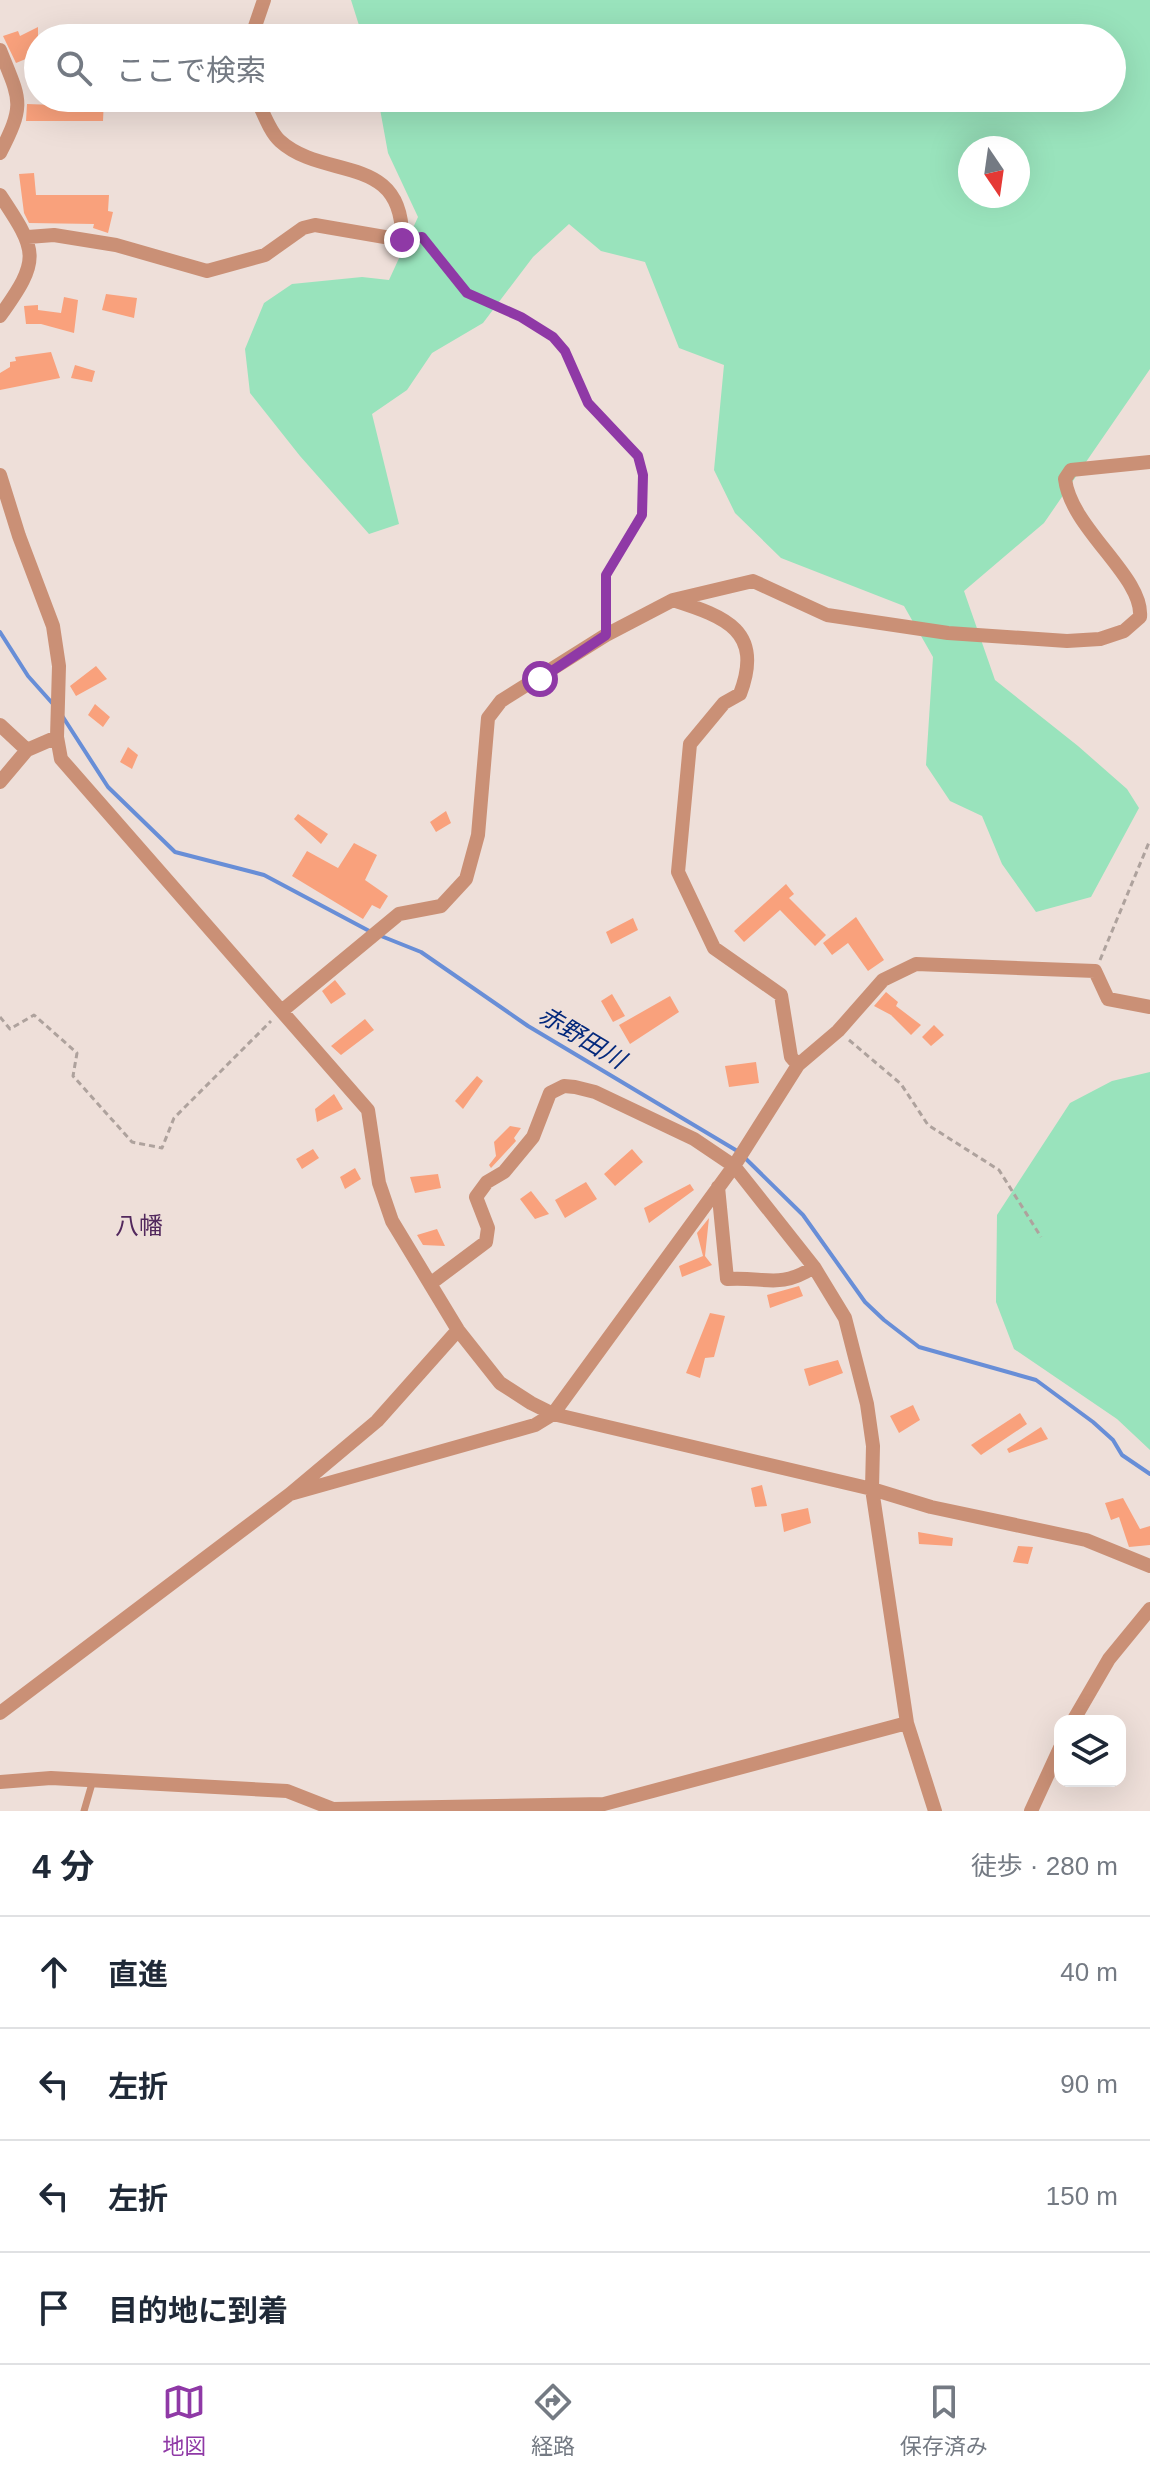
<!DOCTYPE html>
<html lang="ja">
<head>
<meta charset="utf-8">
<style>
  body { margin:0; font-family:Helvetica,"Noto Sans JP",sans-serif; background:#f6f6f7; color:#1f2937 }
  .controls { position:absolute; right:24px; bottom:24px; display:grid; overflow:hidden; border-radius:16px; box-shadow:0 8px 32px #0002 }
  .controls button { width:72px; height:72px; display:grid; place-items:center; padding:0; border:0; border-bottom:2px solid #e0e1e3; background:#fff; color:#1f2937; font:40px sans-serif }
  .compass { position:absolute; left:958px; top:136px; width:72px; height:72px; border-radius:50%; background:#fff; box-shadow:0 8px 32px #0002; rotate:167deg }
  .stop { position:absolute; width:24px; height:24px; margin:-18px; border:6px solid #8f39a6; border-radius:50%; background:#fff }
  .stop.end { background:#8f39a6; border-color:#fff; box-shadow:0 2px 8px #0008 }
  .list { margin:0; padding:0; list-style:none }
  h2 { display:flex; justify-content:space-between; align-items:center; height:104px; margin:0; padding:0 32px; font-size:34px }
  h2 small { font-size:26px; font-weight:400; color:#747a83 }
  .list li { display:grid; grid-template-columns:52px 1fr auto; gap:24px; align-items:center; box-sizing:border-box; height:112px; padding:0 32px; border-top:2px solid #e0e1e3 }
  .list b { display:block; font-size:30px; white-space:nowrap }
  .list em { font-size:26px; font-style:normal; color:#747a83 }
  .icon { flex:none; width:44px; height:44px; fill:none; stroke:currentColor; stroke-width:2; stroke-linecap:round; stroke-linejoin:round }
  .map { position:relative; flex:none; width:1150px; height:1811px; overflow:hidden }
  .search { position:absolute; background:#fff; box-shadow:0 8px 32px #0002; left:24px; right:24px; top:24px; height:88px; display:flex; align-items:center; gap:20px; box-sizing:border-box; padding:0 28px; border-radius:44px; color:#747a83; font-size:30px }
  .sheet { height:552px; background:#fff }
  nav { display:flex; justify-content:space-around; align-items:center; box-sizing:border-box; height:112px; border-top:2px solid #e0e1e3; background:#fff; font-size:22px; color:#747a83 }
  nav a { display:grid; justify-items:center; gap:4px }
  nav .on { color:#8f39a6 }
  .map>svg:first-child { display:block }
</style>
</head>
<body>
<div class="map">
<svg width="1150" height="1811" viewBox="0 0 1150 1811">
  <rect width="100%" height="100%" fill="#eedfd9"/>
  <!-- green -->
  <path fill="#99e3bc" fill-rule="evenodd" d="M351,0H1150V369L1044,523L964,591L995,680L1078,746L1127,789L1139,808L1091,897L1036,912L1002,864L982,816L950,801L926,765L933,657L904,606L781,558L735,513L714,470L724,365L679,348L645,262L601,251L569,224L533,257L483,323L432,353L407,390L372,414L399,524L369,534L300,456L250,393L245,349L264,303L292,284L362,277L389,280L418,217L388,153L378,98H1112V38H363ZM970,148H1018V196H970Z
    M1150,1072V1450L1117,1419L1014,1349L996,1302L997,1215L1070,1103L1112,1081Z"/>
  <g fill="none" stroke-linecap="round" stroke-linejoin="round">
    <!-- stream -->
    <path stroke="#688ed7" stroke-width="4" d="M0,632L28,676L53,704
      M61,714L108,787L175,852L264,875L373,933
      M381,936L421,952L528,1026L739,1152
      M745,1158L803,1215L865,1302L884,1320L919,1347L1036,1380L1093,1422L1113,1440L1122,1455L1150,1474"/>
  </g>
  <!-- building -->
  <path fill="#f9a17c" d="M38,27V54L16,63L3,36L18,31L20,36Z
    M104,98L103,121H26L27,104L54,105V99Z
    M34,173L36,195H109L108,211L113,212L108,233L93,228L94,224L29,223L24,213L19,174Z
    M106,294L137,298L134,318L102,310Z
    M64,297L78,300L74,333L41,324H26L24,306L38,305V310L61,313Z
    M51,352L60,378L0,390V373L10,367V362L16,361L15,357Z
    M75,365L95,371L92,382L71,378Z
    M96,666L107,679L76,696L70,686Z
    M95,704L110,717L103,727L88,715Z
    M128,747L138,755L132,769L120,762Z
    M446,811L451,823L436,832L430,822Z
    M298,814L328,834L321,844L294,819Z
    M354,843L377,855L365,880L388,896L380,909L372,905L363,919L292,876L307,851L338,868Z
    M786,884L794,894L789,898L826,935L815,946L780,910L744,942L734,931Z
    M856,917L884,960L868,971L848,943L832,955L823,943Z
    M633,918L638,930L611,944L606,932Z
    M335,980L346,994L331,1004L322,991Z
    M886,992L898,1002L896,1006L921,1025L911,1035L891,1015L874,1006Z
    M612,994L625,1016L613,1022L601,1001Z
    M670,996L679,1012L630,1044L619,1025Z
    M365,1019L374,1030L341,1055L331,1046Z
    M934,1025L944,1035L931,1046L922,1037Z
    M756,1062L759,1083L729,1087L725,1066Z
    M477,1076L483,1081L463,1109L455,1101Z
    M334,1094L343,1109L317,1122L315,1109Z
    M510,1126L521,1128L514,1138L516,1141L491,1168L489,1165L496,1156L494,1142Z
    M313,1149L319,1158L302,1169L296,1159Z
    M632,1149L643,1162L615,1186L604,1174Z
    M355,1168L361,1179L345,1189L340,1177Z
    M438,1174L441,1188L415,1193L410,1177Z
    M586,1182L597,1199L565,1218L555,1200Z
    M690,1184L694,1190L649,1223L644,1208Z
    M531,1191L549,1214L535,1219L520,1199Z
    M709,1218L705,1256L712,1265L682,1277L679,1266L703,1256L697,1233Z
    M437,1229L445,1246L423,1245L417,1235Z
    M799,1286L803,1296L770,1308L767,1295Z
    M710,1313L725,1316L714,1357L705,1358L700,1378L686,1373Z
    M838,1360L843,1373L809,1386L804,1369Z
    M913,1405L920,1420L899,1433L890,1416Z
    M1020,1413L1027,1424L981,1455L971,1445Z
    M1041,1427L1048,1439L1009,1453L1007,1449Z
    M762,1485L767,1506L755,1507L751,1488Z
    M1123,1498L1140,1529L1150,1526V1545L1129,1547L1119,1517L1111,1520L1105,1503Z
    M808,1508L811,1523L784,1532L781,1514Z
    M918,1532L953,1538L952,1546L919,1544Z
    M1018,1546L1033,1547L1028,1564L1013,1562Z"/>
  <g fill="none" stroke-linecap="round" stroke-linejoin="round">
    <!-- path -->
    <path stroke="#aea29d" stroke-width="3" stroke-dasharray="6 4" stroke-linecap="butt" d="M414,238L422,237L467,293L521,317L553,337L565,351L588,403L628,441L638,456L643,475L642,515L606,575V619
      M1100,960L1150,840
      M0,1017L10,1029L34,1015L77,1053L73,1076L132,1142L162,1148L174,1118L271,1021
      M849,1040L901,1084L928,1125L999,1170L1041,1237"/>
    <!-- service -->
    <path stroke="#ca9076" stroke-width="7" d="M84,1811L93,1780"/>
    <!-- minor -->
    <path stroke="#ca9076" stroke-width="14" d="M251,38L264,0
      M0,50C20,100 26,103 0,153
      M0,195C38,252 41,259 0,316
      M28,237L54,235L116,245L207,271L265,255L303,228L315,225L402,240C404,152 324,181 280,141C269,131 263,111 256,98
      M0,475L19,536L53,626L59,666L57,737L61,759L368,1110L379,1183L392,1221L458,1330L500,1383L531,1403L553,1414L872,1489L931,1507L1086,1540L1150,1566
      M673,600C726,617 764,631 740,694L724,703L690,744L678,872L714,948L781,995L791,1057L798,1065
      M0,725L27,750
      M0,782L27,750L57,737
      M283,1010L399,914L441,906L466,879L478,835L488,718L501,701L606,635L673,600L753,581L827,615L948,633L1067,641L1100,639L1124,631L1140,617C1144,577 1071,529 1065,479L1071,470L1150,462
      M718,1187L727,1279C764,1276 779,1290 814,1267
      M430,1284L486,1242L488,1228L476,1197L487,1182L504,1172L533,1137L550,1093L564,1086L575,1087L595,1092L694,1139L734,1166L814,1267L845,1318L867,1404L873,1446L872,1489L907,1723L935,1811
      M290,1494L535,1425L553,1414L734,1166L798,1065L838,1031L883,980L916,964L1095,971L1108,999L1150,1007
      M0,1713L290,1494L377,1421L458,1330
      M1073,1721L1109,1659L1150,1609
      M0,1782L51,1778L287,1791L333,1809L604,1804L907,1723
      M1031,1811L1060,1748"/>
  </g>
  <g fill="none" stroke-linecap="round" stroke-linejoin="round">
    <!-- route -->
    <path stroke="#8f39a6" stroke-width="10" d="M402,240L422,237L467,293L521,317L553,337L565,351L588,403L638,456L643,475L642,515L606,575V635L540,679"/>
  </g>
  <g text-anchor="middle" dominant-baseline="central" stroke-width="7" stroke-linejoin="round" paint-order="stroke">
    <!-- water labels -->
    <g font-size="24" font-style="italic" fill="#04297c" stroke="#eedfd9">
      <text transform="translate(582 1037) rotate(31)">赤野田川</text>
    </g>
    <!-- neighbourhood labels -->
    <g font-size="24" fill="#52285d" stroke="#eedfd9">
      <text x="139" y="1225">八幡</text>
    </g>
  </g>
</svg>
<div class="controls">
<button><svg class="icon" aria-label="layers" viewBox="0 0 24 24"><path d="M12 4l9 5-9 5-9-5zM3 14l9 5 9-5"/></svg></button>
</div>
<svg class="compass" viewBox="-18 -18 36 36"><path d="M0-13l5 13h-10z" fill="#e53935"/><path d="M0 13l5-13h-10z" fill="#747a83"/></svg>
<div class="stop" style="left:540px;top:679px"></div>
<div class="stop end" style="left:402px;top:240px"></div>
<div class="search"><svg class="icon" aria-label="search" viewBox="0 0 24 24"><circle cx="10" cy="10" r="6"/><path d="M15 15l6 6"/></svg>ここで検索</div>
</div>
<section class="sheet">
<h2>4 分<small>徒歩 · 280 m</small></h2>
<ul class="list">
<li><svg class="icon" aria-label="ahead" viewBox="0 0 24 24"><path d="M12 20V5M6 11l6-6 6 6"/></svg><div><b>直進</b></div><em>40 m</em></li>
<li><svg class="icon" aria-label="left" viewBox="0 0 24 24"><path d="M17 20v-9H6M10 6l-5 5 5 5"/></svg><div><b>左折</b></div><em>90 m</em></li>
<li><svg class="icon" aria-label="left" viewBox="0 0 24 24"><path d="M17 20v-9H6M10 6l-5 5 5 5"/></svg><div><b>左折</b></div><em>150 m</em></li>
<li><svg class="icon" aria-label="arrive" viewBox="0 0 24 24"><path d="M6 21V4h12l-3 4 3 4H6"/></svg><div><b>目的地に到着</b></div></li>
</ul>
</section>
<nav>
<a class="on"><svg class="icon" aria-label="map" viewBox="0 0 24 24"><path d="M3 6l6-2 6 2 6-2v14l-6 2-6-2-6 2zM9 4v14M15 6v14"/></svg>地図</a>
<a><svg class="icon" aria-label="directions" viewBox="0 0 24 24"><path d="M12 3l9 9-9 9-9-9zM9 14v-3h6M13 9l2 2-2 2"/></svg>経路</a>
<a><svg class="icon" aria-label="saved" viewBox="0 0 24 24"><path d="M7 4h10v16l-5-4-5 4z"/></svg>保存済み</a>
</nav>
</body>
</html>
